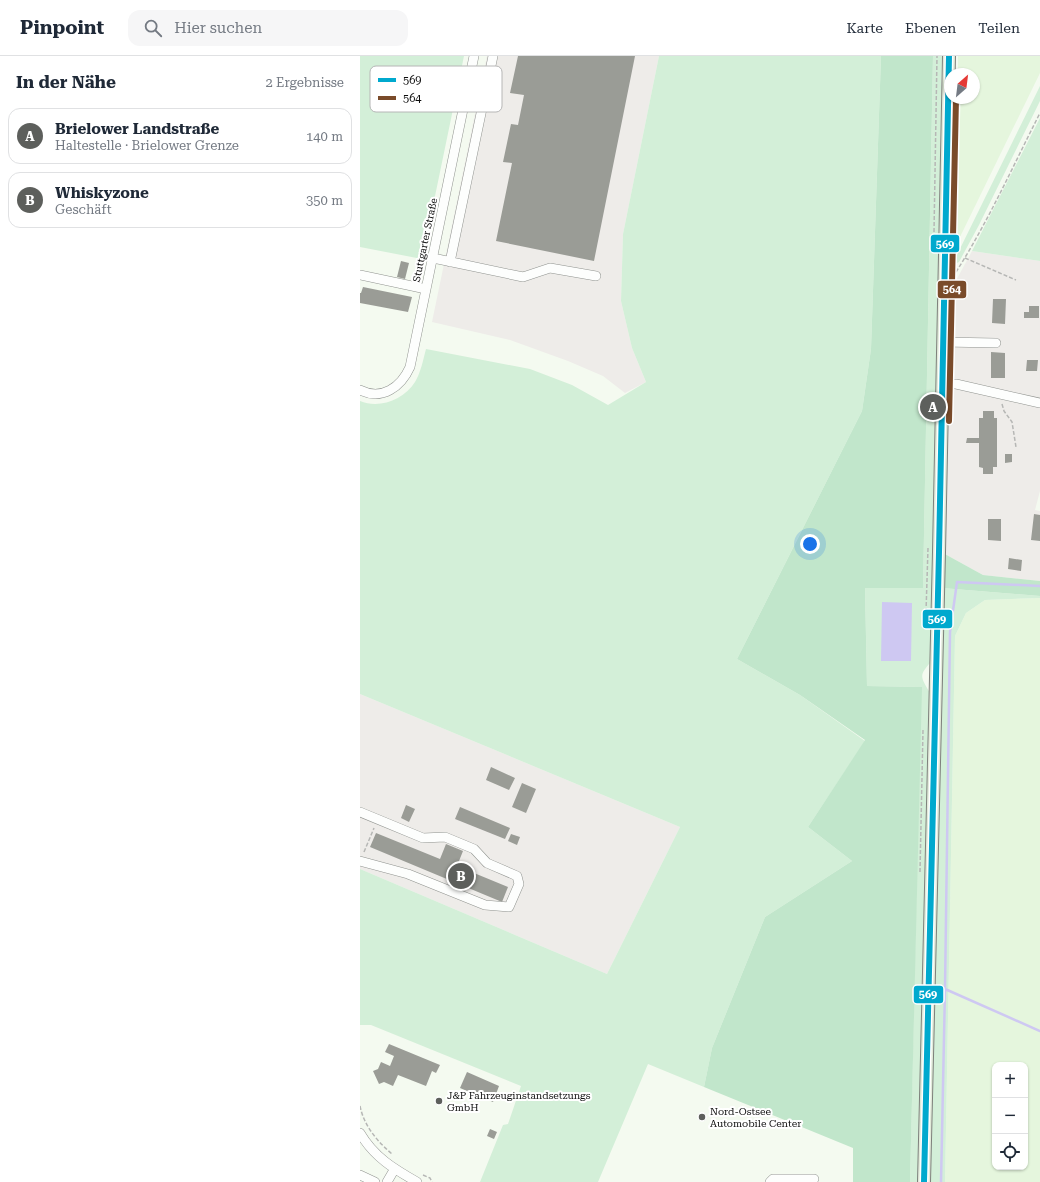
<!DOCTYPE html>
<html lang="de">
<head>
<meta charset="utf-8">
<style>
  body { margin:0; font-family:"Roboto Serif",serif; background:#f6f6f7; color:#1f2937 }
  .controls { position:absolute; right:12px; bottom:12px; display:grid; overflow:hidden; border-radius:8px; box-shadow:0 1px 3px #0004 }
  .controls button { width:36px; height:36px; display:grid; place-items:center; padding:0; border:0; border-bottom:1px solid #e0e1e3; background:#fff; color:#1f2937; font:20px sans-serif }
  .compass { position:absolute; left:584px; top:12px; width:36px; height:36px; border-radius:50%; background:#fff; box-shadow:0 1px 3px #0004; rotate:28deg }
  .you { position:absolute; left:450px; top:488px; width:14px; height:14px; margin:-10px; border:3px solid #fff; border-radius:50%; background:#1a73e8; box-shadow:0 0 0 6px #1a73e833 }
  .badge { display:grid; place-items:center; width:26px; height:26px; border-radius:50%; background:#5d5f5c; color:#fff; font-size:13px; font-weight:700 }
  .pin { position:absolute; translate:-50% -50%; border:2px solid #fff; box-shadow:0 1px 4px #0006 }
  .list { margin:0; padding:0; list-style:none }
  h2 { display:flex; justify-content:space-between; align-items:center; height:52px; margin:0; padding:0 16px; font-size:17px }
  h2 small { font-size:13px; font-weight:400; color:#747a83 }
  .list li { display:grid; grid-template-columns:26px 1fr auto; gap:12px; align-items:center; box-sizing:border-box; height:56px; margin:0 8px 8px; padding:0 8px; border:1px solid #e0e1e3; border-radius:12px }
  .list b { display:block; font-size:15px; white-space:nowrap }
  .list p { margin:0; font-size:13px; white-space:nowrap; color:#747a83 }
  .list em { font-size:13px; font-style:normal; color:#747a83 }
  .icon { flex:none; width:22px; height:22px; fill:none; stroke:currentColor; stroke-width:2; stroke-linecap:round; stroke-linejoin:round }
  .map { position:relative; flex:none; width:680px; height:1126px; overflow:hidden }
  header { display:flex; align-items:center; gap:24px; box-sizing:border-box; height:56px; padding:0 20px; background:#fff; border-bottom:1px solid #e0e1e3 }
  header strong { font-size:19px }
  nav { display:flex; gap:22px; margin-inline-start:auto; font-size:14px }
  .search { width:280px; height:36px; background:#f6f6f7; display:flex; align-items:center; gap:10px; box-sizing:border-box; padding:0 14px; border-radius:12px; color:#747a83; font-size:15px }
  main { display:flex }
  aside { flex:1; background:#fff }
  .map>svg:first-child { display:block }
</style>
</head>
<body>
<header>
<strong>Pinpoint</strong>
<div class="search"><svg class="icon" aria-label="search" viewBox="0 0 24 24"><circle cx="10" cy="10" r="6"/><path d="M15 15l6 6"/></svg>Hier suchen</div>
<nav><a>Karte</a><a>Ebenen</a><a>Teilen</a></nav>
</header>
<main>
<aside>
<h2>In der Nähe<small>2 Ergebnisse</small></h2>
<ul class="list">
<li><span class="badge">A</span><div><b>Brielower Landstraße</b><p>Haltestelle · Brielower Grenze</p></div><em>140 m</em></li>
<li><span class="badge">B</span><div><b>Whiskyzone</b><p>Geschäft</p></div><em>350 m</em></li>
</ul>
</aside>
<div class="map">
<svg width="680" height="1126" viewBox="0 0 680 1126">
  <rect width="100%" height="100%" fill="#f4faf0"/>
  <!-- industrial -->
  <path fill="#eeece9" d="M127,0H299L263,178L261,245L272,292L286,326L265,337L243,320L208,305L150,284L72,266Z
    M612,195L680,205V435L675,454L680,455V525L623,519L583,497L586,243Z
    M0,638L320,771L247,918L0,813Z"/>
  <!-- farmland -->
  <path fill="#e5f6dd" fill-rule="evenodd" d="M598,0H680V17L599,183L594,180L597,42H614V18H598Z
    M680,542V1126H585L595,580L606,557L625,544ZM635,1009H665V1111H635Z"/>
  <!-- green -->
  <path fill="#d3efd8" d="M0,0H104L62,203L0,191Z
    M299,0H521L511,293L502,355L377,603L440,639L505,685L448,771L492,805L405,861L352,992L344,1031L288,1008L238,1126H120L143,1069L148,1068L161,1030L11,969H0V813L247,918L320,771L0,638V345C19,353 44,344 55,326C61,316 63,304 66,293L170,313L212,329L248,349L286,326L272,292L261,245L263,178Z
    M573,0H582L571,606C558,620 561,621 570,637L559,1126H550L561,631L507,630L505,531H563Z
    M680,30V45L619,169L599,206L592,209Z
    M593,42H597L594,179L599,183L591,200Z
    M680,62V205L612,195Z
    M582,532L680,540V542L625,544L606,557L595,580L585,1126H570Z"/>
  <!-- forest -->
  <path fill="#c1e6cb" d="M521,0H573L563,532H505L507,630L562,631L550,1126H493V1092L344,1031L352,992L405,861L492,805L448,771L505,684L440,639L377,603L502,355L511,293Z
    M583,497L623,519L680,525V540L582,532Z"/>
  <!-- water -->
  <path fill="#cec8f2" d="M522,546L552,547L551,605H521Z"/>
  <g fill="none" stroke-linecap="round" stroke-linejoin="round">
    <!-- stream -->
    <path stroke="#cec8f2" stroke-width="2.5" d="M680,530L597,526L590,576L585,933L680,975
      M581,1126L585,933"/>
  </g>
  <!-- building -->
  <path fill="#9a9c96" d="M158,0H275L234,205L136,185L152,107L143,106L151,68L158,69L164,39L150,37Z
    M41,205L49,207L45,223L37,221Z
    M3,231L52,241L48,256L0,247V237H1Z
    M633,243H646L645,268L632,267Z
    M669,250H679V262H664V256H669Z
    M631,296L645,297V322H631Z
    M667,304H678L677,315H666Z
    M623,355H634V362H637V411H633V418H623V412L619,411V387H606L607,382H619V362H623Z
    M645,398H652V406L645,407Z
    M674,458L680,459V485L671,484Z
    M628,463H641V485L628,484Z
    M649,502L662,504L661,515L648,513Z
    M131,711L155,722L149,734L126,724Z
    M162,727L176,733L166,757L152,751Z
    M46,749L55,753L49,766L41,762Z
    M100,751L150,772L145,783L95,763Z
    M16,777L80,803L86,788L103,795L97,810L148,831L142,846L10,791Z
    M151,778L160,781L157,789L148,785Z
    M29,988L80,1009L76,1017L72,1015L66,1030L38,1019L33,1030L24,1026L19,1028L13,1015L18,1013L21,1006L30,1010L34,1000L25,996Z
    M107,1016L139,1030L133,1046L100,1032Z
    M130,1073L137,1076L134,1083L127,1080Z"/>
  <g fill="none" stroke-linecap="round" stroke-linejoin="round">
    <!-- minor casing -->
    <g stroke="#90938f" stroke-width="10">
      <path id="minor" d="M73,202L163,221L190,212L236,220
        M90,206L133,0
        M0,219L66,233
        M583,286L636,287
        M582,328H596L680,347
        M0,334C22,345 41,331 50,311L114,0
        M0,756L63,782L85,781L114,793L127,807L157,820L159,828L149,851L125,849L48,818L0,805
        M0,1077C14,1101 34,1113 57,1126
        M0,1119L15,1126
        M27,1126L34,1114
        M410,1126L413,1123H454"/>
    </g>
    <!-- major casing -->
    <g stroke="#7e807c" stroke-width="14">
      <path id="major" d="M564,1126L579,496L589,0"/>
    </g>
    <!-- path -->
    <path stroke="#b6b7b5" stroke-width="1.5" stroke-dasharray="4 2" stroke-linecap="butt" d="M574,176L577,0
      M605,202L656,224
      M596,216C628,166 653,110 680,57
      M642,348L644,355L652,366L656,391
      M566,556L568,492
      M4,796L14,772
      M560,816L563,674
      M0,1050C4,1070 17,1085 32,1098
      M63,1119L70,1122L72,1126"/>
    <!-- minor -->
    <use href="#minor" stroke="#fdfefd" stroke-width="9"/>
    <!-- major -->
    <use href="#major" stroke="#e0ead9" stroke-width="12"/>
    <!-- bus-1 casing -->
    <g stroke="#fff" stroke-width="9">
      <path id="bus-1" d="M564,1126L579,496L589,0"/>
    </g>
    <!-- bus-2 casing -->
    <g stroke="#fff" stroke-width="9">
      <path id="bus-2" d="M589,365L596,42"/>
    </g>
    <!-- bus-1 -->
    <use href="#bus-1" stroke="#00a9ce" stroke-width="6"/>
    <!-- bus-2 -->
    <use href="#bus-2" stroke="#7a4b2a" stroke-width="6"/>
  </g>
  <!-- markers -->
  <g fill="#5d5f5c" stroke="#fff" stroke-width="1.5">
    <circle cx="79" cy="1045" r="4"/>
    <circle cx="342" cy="1061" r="4"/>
  </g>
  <g text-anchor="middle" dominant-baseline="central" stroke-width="4" stroke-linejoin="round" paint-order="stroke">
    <!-- street labels -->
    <g font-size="10" fill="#0c0c0c" stroke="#fff">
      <text transform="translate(65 184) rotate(-78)">Stuttgarter Straße</text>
    </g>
    <!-- poi labels -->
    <g font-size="10" fill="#0c0c0c" stroke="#fff" text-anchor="start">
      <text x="87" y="1039">J&amp;P Fahrzeuginstandsetzungs<tspan x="87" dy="12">GmbH</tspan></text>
      <text x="350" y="1055">Nord-Ostsee<tspan x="350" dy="12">Automobile Center</tspan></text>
    </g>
  </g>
  <!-- legend -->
  <rect x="10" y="10" width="132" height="46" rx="6" fill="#fff" stroke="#b6b6b6" stroke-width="1"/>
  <rect x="18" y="22" width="18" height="4" fill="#00a9ce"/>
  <rect x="18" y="40" width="18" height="4" fill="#7a4b2a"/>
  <g font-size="11" fill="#0c0c0c">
    <text x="43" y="28">569</text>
    <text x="43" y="46">564</text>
  </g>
  <g stroke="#fff" stroke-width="1.5">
    <rect x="570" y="178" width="30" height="19" rx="4" fill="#00a9ce"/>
    <rect x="577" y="224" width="30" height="19" rx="4" fill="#7a4b2a"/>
    <rect x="562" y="553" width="31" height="20" rx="4" fill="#00a9ce"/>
    <rect x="553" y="929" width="31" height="19" rx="4" fill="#00a9ce"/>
  </g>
  <g font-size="11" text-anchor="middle" font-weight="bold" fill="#fff">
    <text x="585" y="192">569</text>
    <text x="592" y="237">564</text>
    <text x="577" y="567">569</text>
    <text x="568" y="942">569</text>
  </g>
</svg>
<div class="controls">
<button>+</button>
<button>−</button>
<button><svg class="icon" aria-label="locate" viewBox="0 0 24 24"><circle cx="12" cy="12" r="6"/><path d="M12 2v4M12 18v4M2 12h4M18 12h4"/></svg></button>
</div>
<svg class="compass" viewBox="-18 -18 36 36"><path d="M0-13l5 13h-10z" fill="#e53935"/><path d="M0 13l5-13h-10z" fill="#747a83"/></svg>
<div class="you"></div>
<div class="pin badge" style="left:573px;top:351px">A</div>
<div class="pin badge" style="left:101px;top:820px">B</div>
</div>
</main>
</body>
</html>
